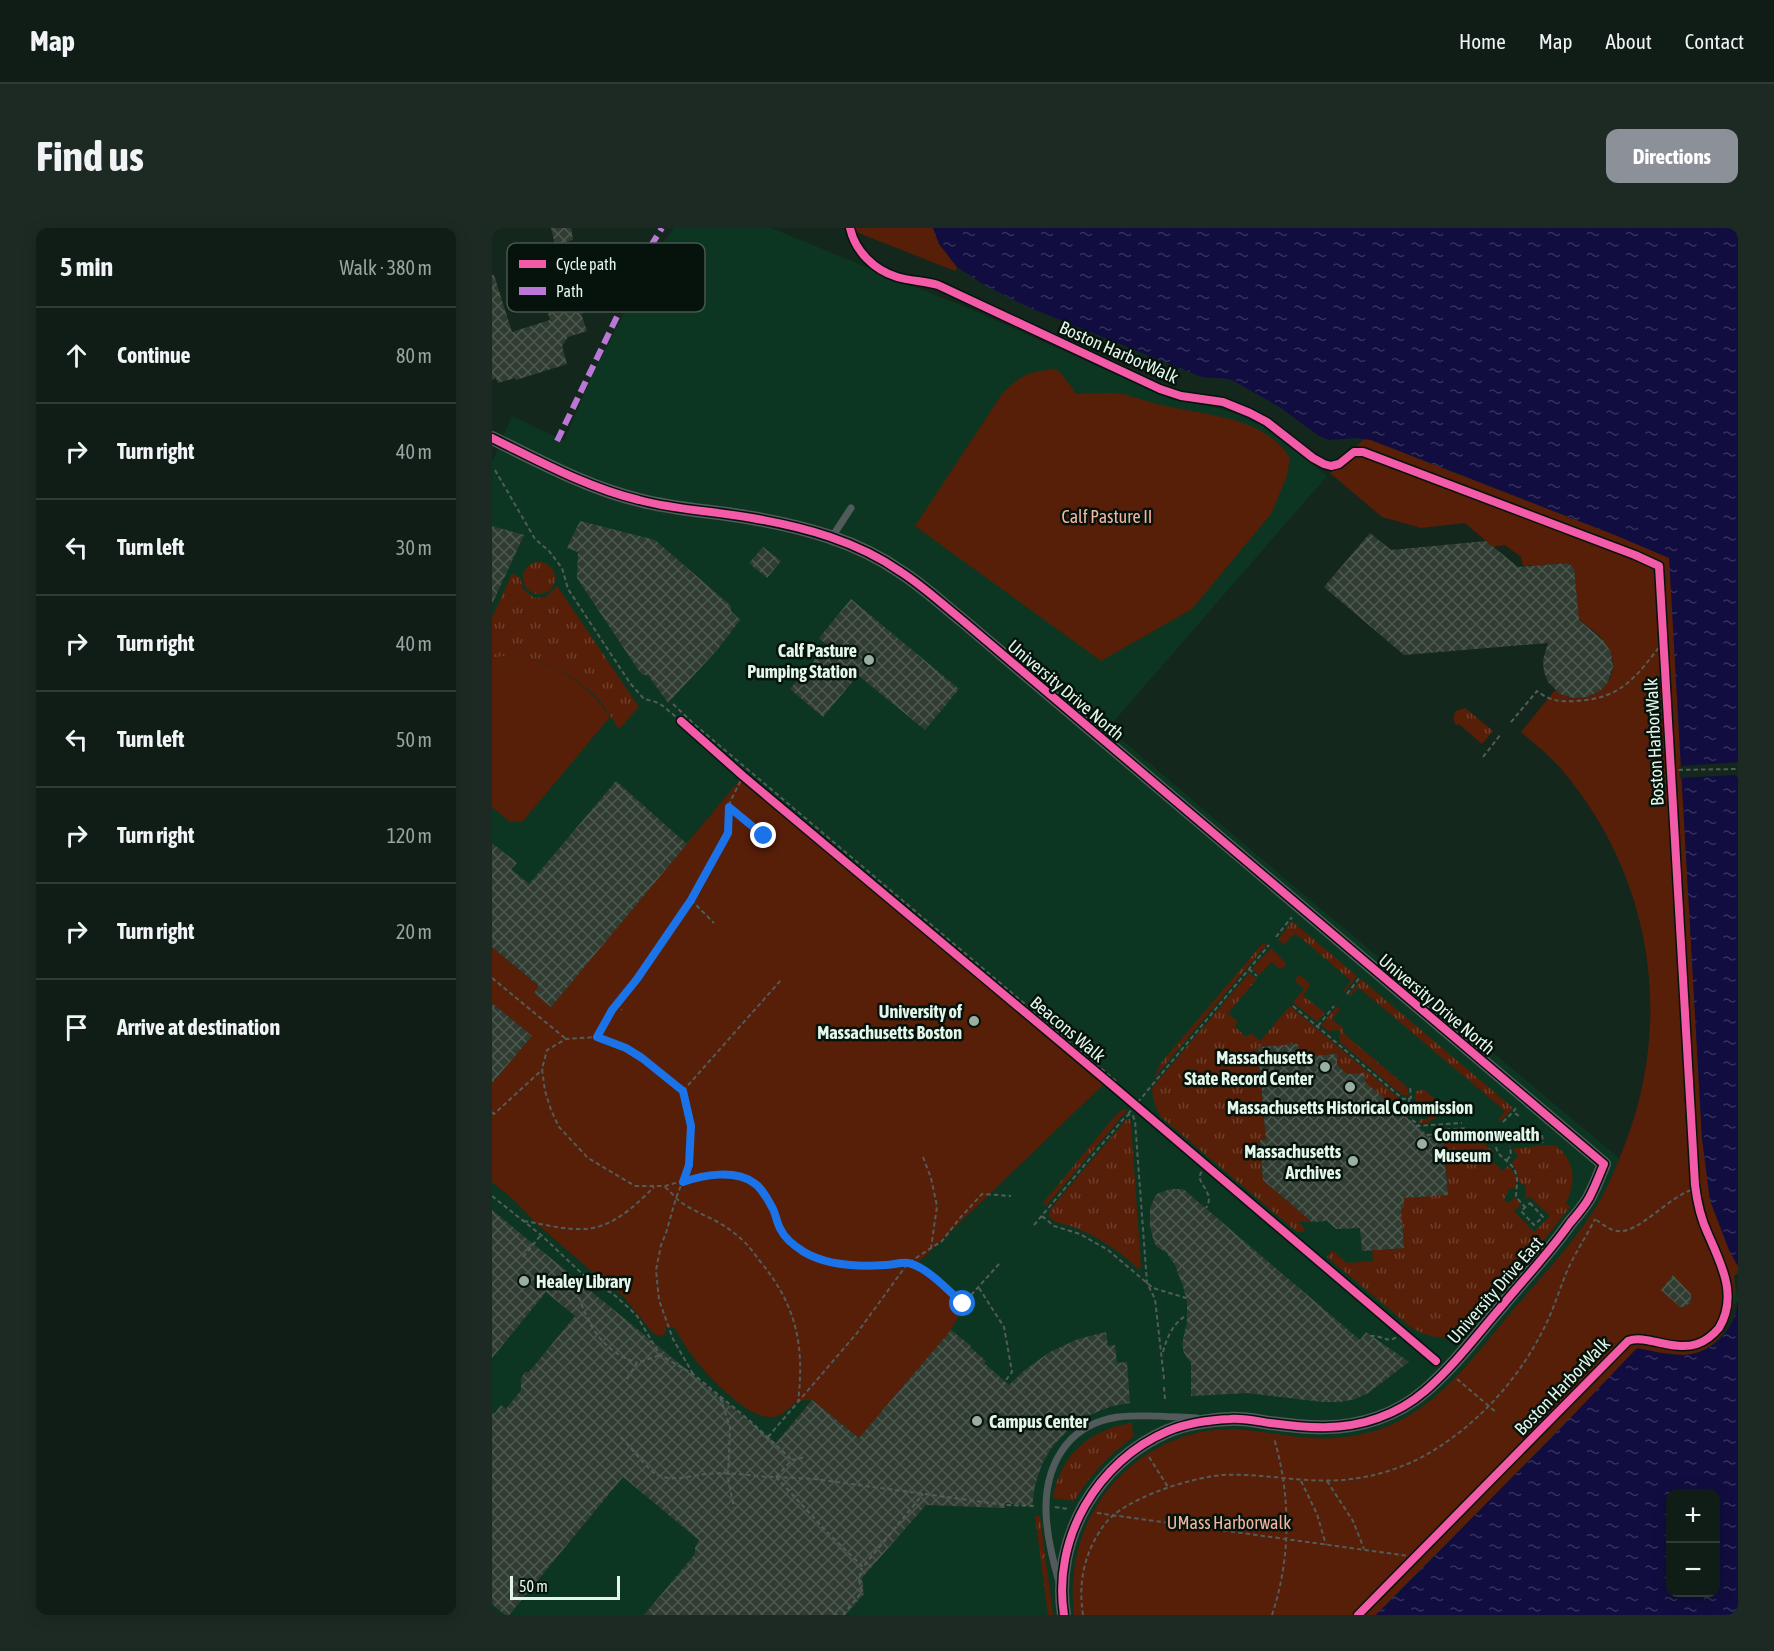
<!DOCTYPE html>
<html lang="en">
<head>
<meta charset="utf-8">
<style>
  body { margin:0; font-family:"Asap Condensed",sans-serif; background:#1d2a23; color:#f1f3f6 }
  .controls { position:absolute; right:18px; bottom:18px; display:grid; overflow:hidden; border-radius:12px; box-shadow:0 3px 15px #0003 }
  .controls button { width:54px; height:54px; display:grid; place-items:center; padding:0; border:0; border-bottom:2px solid #2f3b35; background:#0f1d16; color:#f1f3f6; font:30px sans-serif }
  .scale { position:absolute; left:18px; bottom:15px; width:110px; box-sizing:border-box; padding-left:6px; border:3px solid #e3f6ea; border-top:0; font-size:16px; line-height:21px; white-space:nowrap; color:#e3f6ea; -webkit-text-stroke:4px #06130c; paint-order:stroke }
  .stop { position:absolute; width:18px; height:18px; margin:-14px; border:4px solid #1a73e8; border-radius:50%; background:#fff }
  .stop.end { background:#1a73e8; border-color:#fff; box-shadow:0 2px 6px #0008 }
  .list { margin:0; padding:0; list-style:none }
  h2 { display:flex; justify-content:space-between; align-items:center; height:78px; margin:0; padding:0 24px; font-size:26px }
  h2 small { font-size:20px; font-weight:400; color:#9ba2a1 }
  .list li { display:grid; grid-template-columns:39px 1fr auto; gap:18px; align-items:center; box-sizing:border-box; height:96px; padding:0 24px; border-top:2px solid #2f3b35 }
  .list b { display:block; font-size:22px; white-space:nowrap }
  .list em { font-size:20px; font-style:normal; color:#9ba2a1 }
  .icon { flex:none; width:33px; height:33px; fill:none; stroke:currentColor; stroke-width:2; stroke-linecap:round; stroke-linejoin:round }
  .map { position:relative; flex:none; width:1246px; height:1387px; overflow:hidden; border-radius:12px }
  header { display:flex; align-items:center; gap:36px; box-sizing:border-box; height:84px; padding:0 30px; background:#0f1d16; border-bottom:2px solid #2f3b35 }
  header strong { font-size:28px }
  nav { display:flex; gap:33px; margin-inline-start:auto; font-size:21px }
  .intro { display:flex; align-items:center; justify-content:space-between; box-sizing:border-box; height:144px; padding:0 36px }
  h1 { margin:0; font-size:42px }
  .button { padding:15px 27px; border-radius:12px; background:#8c9099; color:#fff; font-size:21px; font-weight:700 }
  main { display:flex; gap:36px; padding:0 36px }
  aside { flex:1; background:#0f1d16; border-radius:12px; box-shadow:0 3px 15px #0003 }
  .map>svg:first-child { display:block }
</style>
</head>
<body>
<header>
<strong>Map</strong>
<nav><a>Home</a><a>Map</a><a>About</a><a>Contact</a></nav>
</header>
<div class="intro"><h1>Find us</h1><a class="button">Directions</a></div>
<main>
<aside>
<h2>5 min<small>Walk · 380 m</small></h2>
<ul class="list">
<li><svg class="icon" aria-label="ahead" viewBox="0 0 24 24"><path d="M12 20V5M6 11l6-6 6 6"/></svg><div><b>Continue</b></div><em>80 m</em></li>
<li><svg class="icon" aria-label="right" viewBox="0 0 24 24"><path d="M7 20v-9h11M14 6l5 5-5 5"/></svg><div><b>Turn right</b></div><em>40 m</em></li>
<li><svg class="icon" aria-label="left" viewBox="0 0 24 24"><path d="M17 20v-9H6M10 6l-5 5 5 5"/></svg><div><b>Turn left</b></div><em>30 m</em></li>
<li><svg class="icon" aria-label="right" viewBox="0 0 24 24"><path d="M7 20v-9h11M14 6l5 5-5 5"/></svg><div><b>Turn right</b></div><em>40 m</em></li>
<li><svg class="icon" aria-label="left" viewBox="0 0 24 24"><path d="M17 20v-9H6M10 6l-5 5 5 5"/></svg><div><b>Turn left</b></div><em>50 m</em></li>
<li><svg class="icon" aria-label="right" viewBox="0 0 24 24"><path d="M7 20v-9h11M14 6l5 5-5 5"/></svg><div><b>Turn right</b></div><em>120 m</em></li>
<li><svg class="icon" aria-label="right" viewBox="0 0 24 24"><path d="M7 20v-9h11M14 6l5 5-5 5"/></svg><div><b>Turn right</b></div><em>20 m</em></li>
<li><svg class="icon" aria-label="arrive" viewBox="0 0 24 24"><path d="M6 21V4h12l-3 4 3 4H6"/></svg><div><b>Arrive at destination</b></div></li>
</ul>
</aside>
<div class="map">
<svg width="1246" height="1387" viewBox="0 0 1246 1387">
  <defs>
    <pattern id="grass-tufts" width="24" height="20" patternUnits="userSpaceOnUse" patternTransform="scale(1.5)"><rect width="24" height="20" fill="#571e08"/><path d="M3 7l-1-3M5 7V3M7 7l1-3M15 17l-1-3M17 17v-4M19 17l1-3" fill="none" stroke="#6f3f2c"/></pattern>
    <pattern id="water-ripples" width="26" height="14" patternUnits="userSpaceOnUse" patternTransform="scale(1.5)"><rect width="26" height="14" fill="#110d40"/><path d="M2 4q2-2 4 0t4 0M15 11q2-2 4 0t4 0" fill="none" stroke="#34315c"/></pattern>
    <pattern id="building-cross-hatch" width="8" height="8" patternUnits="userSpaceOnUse" patternTransform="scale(1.5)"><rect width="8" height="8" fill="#303c32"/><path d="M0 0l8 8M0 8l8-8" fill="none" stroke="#4e5950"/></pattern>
  </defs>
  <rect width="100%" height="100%" fill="#14271d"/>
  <!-- built -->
  <path fill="#0d3622" d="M182,0H279L485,84L678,171L726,180L746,187L770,198L835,248L616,500L799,656L1237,1022L1246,1038V1045L1242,1048L1246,1073L882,1387H0V234L20,188L72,213L102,143L162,28Z"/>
  <!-- grass -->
  <path fill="url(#grass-tufts)" d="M31 350a16 16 0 1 1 32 0a16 16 0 1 1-32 0Z
    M20,346L28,349L31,361L42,370L54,369L65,358L147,479L127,501C119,489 112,477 102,467C76,441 36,423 0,430V389Z
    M973,480L1001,503L990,516L967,496L964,497C961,492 961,489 964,483Z
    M800,693L865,748L852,765V762L859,753L808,709L803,706L792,716L786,712Z
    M770,716H775L662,850L668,836Z
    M779,720L793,734V738L788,741L779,734L768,747L760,741Z
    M757,745L765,751L736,785L745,793L743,799L754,809L759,805L768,813L798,778L915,877L916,891L908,884L907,879L899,871L893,872L873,854L872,845L855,846L845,837L844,826L807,829L805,816L766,819L774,912H768L771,952L820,994H806L813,1001L812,1004H805L669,889C663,879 661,871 660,860Z
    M808,747L818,756L817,759L811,767L833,785L825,794L801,774L812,761L803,753L805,749Z
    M868,752H870L1020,879V882L1008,894L1007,891L1013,883L866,759L859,768H856Z
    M845,778L848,782L840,791L852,801L850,804L915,859L917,867H910L848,814L847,802L836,803L829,797Z
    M932,862L942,870L944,891H941L936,895H927V891H936L935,876L924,877L923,863Z
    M636,881L554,978L551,975L623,888L630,882Z
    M635,891H638L639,897L649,1039L646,1041C627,1022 606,1009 582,999C573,996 561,996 557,987L558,982L565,973Z
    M974,902L1001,923L997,930L1011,943L1016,938C1023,943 1027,952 1023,960L1017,961L1012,972L1017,975L1023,969L1029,976L1022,983L1042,1004L1058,988L1037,968L1032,972L1034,966L1033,957L1027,955L1025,944L1020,935L1026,927L1021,922L1023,920L1056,917L1065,918C1084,936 1084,953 1074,975L1078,979L1052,1012L975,1100C956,1115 933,1110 915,1096L835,1029L840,1022L855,1035L881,1033L880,1022L912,1020L909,980H912V970L956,966L951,904Z
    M640,1195L641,1209C617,1227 597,1248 582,1273L561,1270C568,1227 597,1202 640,1195Z
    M543,1288H548L561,1387H556Z"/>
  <!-- park -->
  <path fill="#571e08" d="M354,0H441L447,16L465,39L463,43Z
    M563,141L569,145L584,166C600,166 619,163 635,167C651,172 667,177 684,180C723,188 775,192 798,230L795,248L779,286L700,381L609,433L423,298L510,166C530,146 536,144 563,141Z
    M872,211L879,212L1123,307L1178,330L1210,910L1218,972L1237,1022L1246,1038V1045L1242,1048C1246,1084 1232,1125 1192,1127C1176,1127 1160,1123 1145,1121L1065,1204L884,1387H582C575,1326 597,1268 648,1231C676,1211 709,1200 743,1201C765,1202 785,1207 806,1209C840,1213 875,1209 905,1194C957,1169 990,1117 1027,1075C1057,1040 1090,1006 1112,965C1119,952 1124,938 1130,924C1182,797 1162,655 1075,548C1062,531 1045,518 1029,504L1063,462C1093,484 1134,455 1117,421C1111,407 1094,398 1083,388L1086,384L1082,340L1076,335L1031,338L1029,329L1013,317L1001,319L973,295L929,300L890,289L838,245Z
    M11,428C54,428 95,453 118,489L31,593L18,594L0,579V430Z
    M251,548L615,853L426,1035L472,1078L459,1102L367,1210L320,1172C315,1172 306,1172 302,1176C294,1182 290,1189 279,1189C257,1191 218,1150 205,1134C196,1123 189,1111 182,1099L174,1100C174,1109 168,1109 162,1106L130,1067L107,1050L44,995L22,972L0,954V855L40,808L0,775V719L47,758L59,778Z"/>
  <!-- water -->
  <path fill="url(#water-ripples)" fill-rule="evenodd" d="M441,0H1246V1038L1237,1022L1218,972L1210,910L1177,330L1123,307L879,212L864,210L837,212L827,208L789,180L740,152C729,149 718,151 707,148L536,79L489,55L465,39L447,16Z
    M1246,1073V1387H884L1065,1204L1145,1120C1160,1123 1176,1127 1191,1127C1221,1126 1243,1102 1246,1073ZM1178,1266H1224V1364H1178Z"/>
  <!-- pier -->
  <path fill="#14271d" d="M1246,534V550L1243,547L1188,550L1187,538Z"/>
  <!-- building -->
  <path fill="url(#building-cross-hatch)" d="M59,0H79L81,12L63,17Z
    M0,47H2L20,104L58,92L51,68L59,66L58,64L77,57V60L86,57L95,84L89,86L95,103L76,109L70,118L75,136L24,152L23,150L6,155L4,150L0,152Z
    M88,293L163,312L239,378V383L248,392L226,421L176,475L156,447H151L147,443L85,350L86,324L75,320Z
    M0,298L32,307L0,376Z
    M878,305L899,322L994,313L1026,339L1076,335L1082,340L1087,392L1111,412L1119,424L1121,439L1116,454L1108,463L1095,469L1082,470L1068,466L1056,454L1052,444L1051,432L1056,415L912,427L832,359Z
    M271,319L289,333L275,350L257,335Z
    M359,371L467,461L433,502L366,447L331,489L298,461L335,417L327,410Z
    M124,553L195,616L59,779L42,765L47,758L0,719V615L25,635L19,641L37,656Z
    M0,775L40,808L0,855Z
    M806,816L807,829L845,826V837L855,846L872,845L873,854L944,914H951L956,967L912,970V980H909L912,1020L870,1023L868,1000L844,1001L835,993L820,994L771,952L768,912H774L766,819Z
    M678,961H691L868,1112L874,1104L917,1134L876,1165L863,1171L848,1174H831L756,1165L699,1168V1135L692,1125L690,1116L695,1094V1073L691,1058L683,1037L674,1024L665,1019L662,1014L658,998V981L661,973L665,966Z
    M0,982L284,1215L320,1172L367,1210L459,1102L479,1118L478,1119L494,1133L492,1135L517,1157L534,1141L558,1124L586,1111L614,1104L616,1118L623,1117L625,1135L635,1134L638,1175L620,1178L595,1188L578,1200L560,1219L550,1236L543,1257L540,1278L513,1275V1280L434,1277L370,1350L372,1366L353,1387H152L203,1326V1320L207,1312L131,1249L17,1387H13L0,1376V1186L3,1185L9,1177L14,1181L29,1162V1150L33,1144H37L83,1088L54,1064L0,1130Z
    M1181,1047L1199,1066V1074L1192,1079H1188L1169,1062Z"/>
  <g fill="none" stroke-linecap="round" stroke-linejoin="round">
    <!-- path -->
    <path stroke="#525c59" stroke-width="2" stroke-dasharray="4.5 3" stroke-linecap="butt" d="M3,242L43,311L57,323L70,340L76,361L138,455L152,471L164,474L171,478L189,493
      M181,476L202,496L624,853
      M1019,494L1045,463C1058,473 1068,474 1084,473C1132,470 1144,448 1172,413
      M991,529L1009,506
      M1179,542L1246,541
      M237,579L271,608
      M199,672L222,695
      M784,709L799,690L800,691
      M757,741L765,748
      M0,750L74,811
      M855,766L868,749
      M124,776L130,782
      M801,778L911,871L919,870L918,859
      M826,798L842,778
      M105,809L120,781L145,751L199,672L235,605L238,574L251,548
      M191,863L289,752
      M917,870L919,891L927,897
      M1024,880L1021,884L1027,888
      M0,884L2,886L51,841
      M636,886L777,717
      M1011,894L1021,884
      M924,898L970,895
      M935,907L947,906V902L976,900
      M1050,907L1051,915
      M993,915L998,909
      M1004,919C1006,930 1019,933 1023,943C1027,952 1024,960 1024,969L1033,979
      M431,929L439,950L445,978L439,1020
      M1015,932L1019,927L1018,918
      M713,937L707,949C711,960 722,968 714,980
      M173,959C179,964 184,971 190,975C206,986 227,992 242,1005C252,1012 260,1022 267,1032C304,1076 313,1117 306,1174
      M0,968L49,1007L101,1056L120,1065L139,1082L145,1088L168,1127L201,1146L257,1192L300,1232
      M1038,975L1051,989L1042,997L1029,983Z
      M550,988L562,998L588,1006L616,1022L661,1060L694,1070
      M1104,992C1111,996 1117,1002 1125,1003C1146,1007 1179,966 1203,961
      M32,993C51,996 72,1002 92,1001C120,1000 143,978 162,959
      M542,997L633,889L638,886L641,888L643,893L655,1055L663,1071L672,1151
      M31,1029L49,1007
      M101,1056L85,1065C99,1101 108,1121 145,1135
      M487,1060L512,1099L520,1144L511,1156
      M878,1108C894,1107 896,1119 910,1104
      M671,1124C675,1109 681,1095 695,1087
      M201,1146L181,1111L167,1072L164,1042L169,1017L174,1005L184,970L197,937L199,898L191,863L150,829L134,821L105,809L74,811L55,822L50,841L53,863L59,882L67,899L96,930L143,958H173L201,950L233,947H244L262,954L270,963L282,982L289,1003L308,1022L323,1030L357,1037L374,1038L416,1035L436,1045L471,1076L508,1035
      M135,1151L145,1135L168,1127
      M965,1151L1005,1185
      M672,1159L673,1172
      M228,1169L238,1199L236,1250L242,1280
      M129,1209C137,1217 156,1242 164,1246C179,1255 199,1247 215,1246C238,1243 261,1249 284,1249L300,1232L313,1229
      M276,1209L365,1105L416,1035L450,1013L468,990L490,966L519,968
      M657,1229L676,1259
      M284,1249L323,1251L513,1277L544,1278
      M284,1249L336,1305L371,1339L431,1266
      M809,1253L825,1286L834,1317
      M835,1253L861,1293L872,1321
      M563,1279L576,1281
      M605,1285L924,1329
      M337,1381L345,1387
      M351,1387L370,1364L367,1352L370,1340
      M591,1387C586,1354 592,1325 612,1297C630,1271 700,1249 731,1247C771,1245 809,1255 849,1252C880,1250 912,1240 939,1224C990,1193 1030,1147 1055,1094C1063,1077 1068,1060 1075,1043C1083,1025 1094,1009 1103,991
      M780,1387C799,1330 799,1268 782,1210"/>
    <!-- service -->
    <path stroke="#525a5b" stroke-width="7" d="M340,309L359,280
      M567,1354C554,1309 543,1256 574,1217C587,1201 606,1192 626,1189C652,1186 679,1189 705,1190"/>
    <!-- minor -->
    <path stroke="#525a5b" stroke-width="14" d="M0,210C47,233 96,260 147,272C184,282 222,283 260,290C312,299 365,313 409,344C431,358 450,376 470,392L1112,936C1107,948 1103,959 1097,970C1092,979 1085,987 1078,995C1057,1025 1032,1051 1009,1079C984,1108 961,1139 933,1163C919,1175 903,1184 886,1190C850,1203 815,1200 778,1195C765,1193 751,1190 738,1191C717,1192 695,1195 676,1203C605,1233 560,1311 572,1387"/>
    <!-- quiet -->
    <path stroke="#ba77d6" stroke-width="6" stroke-dasharray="12 6" stroke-linecap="butt" d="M65,213L160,16L170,0"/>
    <!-- cycleway casing -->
    <g stroke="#06130c" stroke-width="11">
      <path id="cycleway" d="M358,0C363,23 382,42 405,49C418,53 433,53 446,57L668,161L689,168L731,174L758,185L775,194L821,230L832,236L839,238L847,236L862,224H871L1143,327L1167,338L1203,957C1205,974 1209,991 1216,1006C1230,1038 1246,1068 1227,1100C1221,1107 1214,1113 1205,1116C1181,1124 1154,1106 1136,1113L866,1387
        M0,210C47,233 96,260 147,272C184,282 222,283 260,290C312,299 365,313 409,344C431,358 450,376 470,392L1112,936C1107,948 1103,959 1097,970C1092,979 1085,987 1078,995C1057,1025 1032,1051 1009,1079C984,1108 961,1139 933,1163C919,1175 903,1184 886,1190C850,1203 815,1200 778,1195C765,1193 751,1190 738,1191C717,1192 695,1195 676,1203C605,1233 560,1311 572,1387
        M189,493L251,548L615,853L944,1133"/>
    </g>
    <!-- cycleway -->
    <use href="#cycleway" stroke="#f35aa7" stroke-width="8"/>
  </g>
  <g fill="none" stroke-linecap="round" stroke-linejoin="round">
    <!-- route -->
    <path stroke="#1a73e8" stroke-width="8" d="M272,608L237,579L236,605L199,672L145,751L120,782L105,809L134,820L150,830L191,863L199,898L197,937L191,954C211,947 243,941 262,955C270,960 276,972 281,981C284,987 285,996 289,1002C293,1011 304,1019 312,1024C336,1038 366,1039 393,1037C400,1037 409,1034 416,1035C434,1038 458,1064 471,1076"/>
  </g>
  <!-- markers -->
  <g fill="#9baea2" stroke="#06130c" stroke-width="2">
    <circle cx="377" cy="432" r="6"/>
    <circle cx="482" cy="793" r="6"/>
    <circle cx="833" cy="839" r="6"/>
    <circle cx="858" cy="859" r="6"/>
    <circle cx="930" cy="916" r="6"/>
    <circle cx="861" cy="933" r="6"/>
    <circle cx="32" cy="1053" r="6"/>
    <circle cx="485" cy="1193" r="6"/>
  </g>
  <g text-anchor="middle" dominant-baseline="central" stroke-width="5" stroke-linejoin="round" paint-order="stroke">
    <!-- street labels -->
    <g font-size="18" fill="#e3f6ea" stroke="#06130c">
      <text transform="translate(627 124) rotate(24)">Boston HarborWalk</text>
      <text transform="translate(574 462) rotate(40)">University Drive North</text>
      <text transform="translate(1162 514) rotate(-93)">Boston HarborWalk</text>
      <text transform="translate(945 776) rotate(40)">University Drive North</text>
      <text transform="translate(576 801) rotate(40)">Beacons Walk</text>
      <text transform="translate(1003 1062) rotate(-49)">University Drive East</text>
      <text transform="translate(1070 1158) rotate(-46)">Boston HarborWalk</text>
    </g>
    <!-- park labels -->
    <g font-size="18" fill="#f3b4a0" stroke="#06130c">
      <text x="615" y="288">Calf Pasture II</text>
      <text x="737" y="1294">UMass Harborwalk</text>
    </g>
    <!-- poi labels -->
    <g font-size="18" font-weight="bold" fill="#e3f6ea" stroke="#06130c" text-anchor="end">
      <text x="365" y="422">Calf Pasture<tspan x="365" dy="21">Pumping Station</tspan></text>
      <text x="470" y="783">University of<tspan x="470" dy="21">Massachusetts Boston</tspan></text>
      <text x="821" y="829">Massachusetts<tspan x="821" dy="21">State Record Center</tspan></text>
      <text x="858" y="879" text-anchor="middle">Massachusetts Historical Commission</text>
      <text x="942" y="906" text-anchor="start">Commonwealth<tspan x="942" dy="21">Museum</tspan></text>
      <text x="849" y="923">Massachusetts<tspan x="849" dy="21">Archives</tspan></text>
      <text x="44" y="1053" text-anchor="start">Healey Library</text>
      <text x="497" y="1193" text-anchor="start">Campus Center</text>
    </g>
  </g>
  <!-- legend -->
  <rect x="15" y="15" width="198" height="69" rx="9" fill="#06130c" stroke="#48574f" stroke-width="1.5"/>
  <rect x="27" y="32" width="27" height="8" fill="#f35aa7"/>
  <rect x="27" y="59" width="27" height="8" fill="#ba77d6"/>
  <g font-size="16" fill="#e3f6ea">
    <text x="64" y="42">Cycle path</text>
    <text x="64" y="69">Path</text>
  </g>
</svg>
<div class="controls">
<button>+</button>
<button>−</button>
</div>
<div class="scale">50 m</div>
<div class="stop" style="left:471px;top:1076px"></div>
<div class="stop end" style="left:272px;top:608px"></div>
</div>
</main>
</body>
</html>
